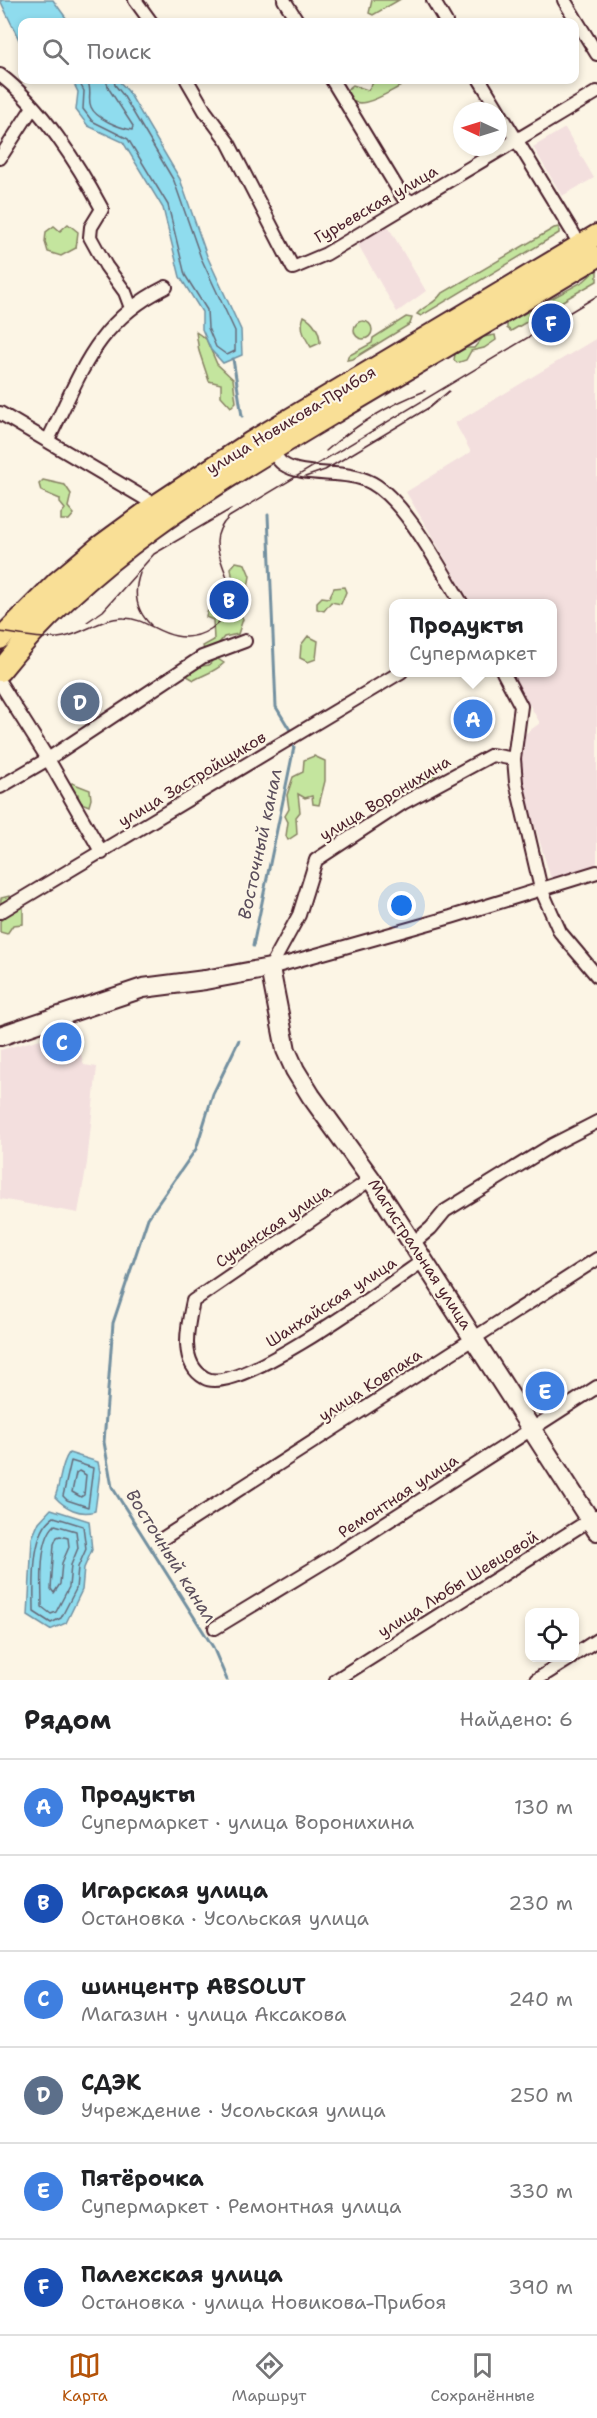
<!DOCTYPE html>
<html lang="ru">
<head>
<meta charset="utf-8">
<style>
  body { margin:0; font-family:"Shantell Sans",sans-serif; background:#f6f6f6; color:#202124 }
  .controls { position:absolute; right:18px; bottom:18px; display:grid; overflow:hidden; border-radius:12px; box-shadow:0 3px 9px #0003 }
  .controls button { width:54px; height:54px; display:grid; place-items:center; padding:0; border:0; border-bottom:2px solid #e0e0e0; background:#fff; color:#202124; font:30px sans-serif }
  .compass { position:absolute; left:453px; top:102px; width:54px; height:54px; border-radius:50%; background:#fff; box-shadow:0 3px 9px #0003; rotate:274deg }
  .you { position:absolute; left:402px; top:906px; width:21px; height:21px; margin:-15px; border:4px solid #fff; border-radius:50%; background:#1a73e8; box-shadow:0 0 0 9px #1a73e833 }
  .badge { display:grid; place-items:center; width:39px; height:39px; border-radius:50%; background:#b45309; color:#fff; font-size:20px; font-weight:700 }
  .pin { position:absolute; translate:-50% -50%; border:3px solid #fff; box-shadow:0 2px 6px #0006 }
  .popup { position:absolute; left:389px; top:599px; width:168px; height:78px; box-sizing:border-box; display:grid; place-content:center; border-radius:12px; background:#fff; filter:drop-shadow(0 2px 4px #0005); font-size:20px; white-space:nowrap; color:#757577 }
  .popup b { font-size:22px; color:#202124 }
  .popup::after { content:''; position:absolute; left:50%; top:100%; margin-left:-12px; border:12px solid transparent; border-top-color:#fff }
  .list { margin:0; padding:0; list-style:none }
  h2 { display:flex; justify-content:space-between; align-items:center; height:78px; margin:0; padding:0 24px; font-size:26px }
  h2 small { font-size:20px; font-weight:400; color:#757577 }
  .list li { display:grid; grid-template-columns:39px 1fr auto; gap:18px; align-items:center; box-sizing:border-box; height:96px; padding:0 24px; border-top:2px solid #e0e0e0 }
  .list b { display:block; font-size:22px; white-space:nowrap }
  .list p { margin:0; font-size:20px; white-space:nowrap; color:#757577 }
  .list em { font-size:20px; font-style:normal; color:#757577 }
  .icon { flex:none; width:33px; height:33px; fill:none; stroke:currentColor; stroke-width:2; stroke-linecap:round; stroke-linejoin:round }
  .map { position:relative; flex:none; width:597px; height:1680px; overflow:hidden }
  .search { position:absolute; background:#fff; box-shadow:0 3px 9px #0003; left:18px; right:18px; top:18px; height:66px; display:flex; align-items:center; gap:15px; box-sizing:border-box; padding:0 21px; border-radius:12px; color:#757577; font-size:22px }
  .sheet { height:654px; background:#fff }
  nav { display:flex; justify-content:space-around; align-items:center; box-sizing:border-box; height:84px; border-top:2px solid #e0e0e0; background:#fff; font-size:16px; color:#757577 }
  nav a { display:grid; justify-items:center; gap:3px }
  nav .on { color:#b45309 }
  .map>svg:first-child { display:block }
</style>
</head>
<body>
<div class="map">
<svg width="597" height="1680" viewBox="0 0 597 1680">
  <rect width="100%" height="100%" fill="#fcf5e5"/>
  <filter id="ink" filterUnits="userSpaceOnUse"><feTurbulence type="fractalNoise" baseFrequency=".0167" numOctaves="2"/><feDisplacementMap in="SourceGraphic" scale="12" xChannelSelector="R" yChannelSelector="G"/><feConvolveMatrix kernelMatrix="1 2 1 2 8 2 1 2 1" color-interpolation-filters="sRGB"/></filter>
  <g filter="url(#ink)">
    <!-- built -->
    <path fill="#f3dfde" d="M565,128L594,178L562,196L533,147Z
      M386,223L426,291L397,312L356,241Z
      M597,338V865L551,879L521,780L519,747L525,734L540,723L511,673L552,672V604L471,603L406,492L471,452L455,423Z
      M74,1030L84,1065L97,1067L87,1163L78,1213L0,1199V1050Z"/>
    <!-- green -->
    <path fill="#c4e59e" stroke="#878264" stroke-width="1.5" d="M372,0H399L373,15L369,13Z
      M375,80H404L401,86C385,94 354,116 344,92L353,85L368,90Z
      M68,224L78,232L76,248L61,256L48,252L45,242L46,232L54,226L60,231Z
      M559,227V233L421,316L417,314C425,305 435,304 441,294L554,228Z
      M597,269V281L511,331L507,328V323L584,281Z
      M304,316C314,321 320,332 320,343L311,347C305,338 299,328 304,316Z
      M406,317L412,318L410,324L353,359L347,360L348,356L372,343L373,338Z
      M354 330a9 9 0 1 1 18 0a9 9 0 1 1-18 0Z
      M196,332L206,339L217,364L233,379L236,402L231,407L221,396V384L209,381L199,351Z
      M495,335L496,340L484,348L471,351L466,360L457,363L454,360L455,354L466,348H474L483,337Z
      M43,480L65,485L71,494L68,507L74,514L69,520H61V514L65,509L60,503V499L41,491L39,484Z
      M236,562L245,564L250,576L247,594L240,599L235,596L231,568Z
      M344,587L346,592L341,604L331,602L324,611L317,609V602L322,597L329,598L334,588Z
      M220,598L226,601L231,609H238L243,619L238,634L224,637L212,652L205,653L203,646L214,640L213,620L206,617L208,610Z
      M308,636L318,641L316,659L308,662L300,658L301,645Z
      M215,657L224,663C215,672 205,674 194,680L187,676L194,667L209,665Z
      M314,756L325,761V781L319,805L313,804L312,796L305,798L298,794L300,812L296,817L297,834L288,840L286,836L288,822L285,816L289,809L287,795L293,777L303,772L304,760Z
      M426,772L436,776L433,785L417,802L402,796L398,803L391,802V796L403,791L406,782Z
      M72,783L90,790L91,799L89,806L79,802L78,794L72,795L68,790Z
      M9,896L16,905L23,907V924L13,925L7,934L0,932V921L10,913L0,906L1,898Z"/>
    <!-- water -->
    <path fill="#8fdcee" stroke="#7390a0" stroke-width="1.5" d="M0,0H53L69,22H22V46Z
      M64,80H118L128,91L180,179L207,256L241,330L242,355L223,363L211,350L202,329V312L180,277L163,208L123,142L88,126L76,110L78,92L73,82Z
      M69,1453L98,1462L100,1472L95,1511C80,1516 65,1508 55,1497C61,1482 60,1465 69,1453Z
      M51,1509L89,1521L92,1550L84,1568L82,1590L66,1623L50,1630L28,1616L32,1538L39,1522Z"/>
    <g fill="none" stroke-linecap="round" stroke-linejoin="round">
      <!-- shore -->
      <path stroke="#666b79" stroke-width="1.5" d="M78,80L84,91L83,109L92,121L128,139L168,205L185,275L207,310L208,328L216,347L227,355L235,351V331L201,258L174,181L123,95L115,85L114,80
        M87,80C93,91 87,98 91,107C96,119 120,128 132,130L133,126L109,89L106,80
        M71,1461L93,1468L88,1507L67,1500L63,1496Z
        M79,1471L86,1475L84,1495L81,1497L72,1492L76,1473Z
        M54,1517L83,1526L86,1549L78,1567L76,1589L61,1618L51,1623L34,1612C34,1586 30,1532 54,1517Z
        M55,1525L76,1531L78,1548L71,1565L69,1587L56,1612L51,1614L42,1607C42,1586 38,1540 55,1525Z
        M60,1536L68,1538L69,1547L62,1563L60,1584L54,1593L51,1589L54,1544L57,1537Z"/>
      <!-- stream -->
      <path stroke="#7390a0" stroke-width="3" d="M233,359L242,416
        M268,515L276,707L290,730
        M253,946L294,747
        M227,1680L213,1647L112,1487L104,1442L113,1323L148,1218L196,1149L213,1094L239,1040"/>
      <!-- street casing -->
      <g stroke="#4a1f2b" stroke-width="16">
        <path id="street" d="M135,0L151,22
          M284,0L298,22
          M433,0L446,22
          M564,0L597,54
          M0,75C41,106 78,164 102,209L91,227L90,237L106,266L125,292L131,308
          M187,80L205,111L228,142L293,268L326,254L597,92
          M332,80L402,196L412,202
          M480,80L581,246
          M0,158L33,107
          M0,413L156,505
          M48,440C81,374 95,322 166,287
          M272,450C275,455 278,461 283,464C305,479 346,468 372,483C406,502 441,570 462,604
          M503,672L521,706L514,759L516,782L541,889L560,932L597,976
          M0,683L48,759L102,853
          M0,787L48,759L202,657L245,641
          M0,912L401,672
          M270,968L299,915L316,860L403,803L492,755L514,759
          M270,968L451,917L597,872
          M371,1179L193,1301C188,1324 178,1363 205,1378C238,1397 391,1283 424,1260
          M413,1243L431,1228L445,1211L552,1145L597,1122
          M162,1539L597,1259
          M215,1628L337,1554L597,1387
          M574,1655L597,1640
          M336,1680L596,1516
          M536,1680L571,1658"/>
      </g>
      <!-- secondary casing -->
      <g stroke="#4a1f2b" stroke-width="22">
        <path id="secondary" d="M0,1036L143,988L205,980L270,968L286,1050L295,1070L311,1096L371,1179L597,1531"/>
      </g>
      <!-- primary casing -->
      <g stroke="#4a1f2b" stroke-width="24">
        <path id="primary" d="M0,639L57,582L100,546L156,505L251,442L597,235
          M0,671C91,556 220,481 344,407C428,357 513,307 597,257"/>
      </g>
      <!-- street -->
      <use href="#street" stroke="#fcf5e5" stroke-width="12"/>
      <!-- secondary -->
      <use href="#secondary" stroke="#fcf5e5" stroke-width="18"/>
      <!-- primary -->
      <use href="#primary" stroke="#f9df96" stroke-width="20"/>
      <!-- tram -->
      <path stroke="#4a1f2b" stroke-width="1.5" d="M326,451C354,426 390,404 425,391
        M305,477L325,470L430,407L449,391
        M140,573C133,593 135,610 151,625
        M87,622L103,611L154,554L231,509
        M0,632C20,634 44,641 64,637C85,633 103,617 124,618C144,618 157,633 176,636C200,641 227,624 230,599C233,569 200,545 229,517L597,296"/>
    </g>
  </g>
  <g text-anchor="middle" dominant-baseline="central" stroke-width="4.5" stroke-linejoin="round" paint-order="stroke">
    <!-- street labels -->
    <g font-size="16" fill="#4a1f2b" stroke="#fcf5e5">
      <text transform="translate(376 204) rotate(-30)">Гурьевская улица</text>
      <text transform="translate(291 420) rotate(-31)">улица Новикова-Прибоя</text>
      <text transform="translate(192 779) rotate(-31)">улица Застройщиков</text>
      <text transform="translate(385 798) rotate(-31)">улица Воронихина</text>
      <text transform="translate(273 1226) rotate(-34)">Сучанская улица</text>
      <text transform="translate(420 1254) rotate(57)">Магистральная улица</text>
      <text transform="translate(331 1302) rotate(-33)">Шанхайская улица</text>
      <text transform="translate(370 1385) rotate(-33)">улица Ковпака</text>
      <text transform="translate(398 1496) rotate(-33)">Ремонтная улица</text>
      <text transform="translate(458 1584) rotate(-32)">улица Любы Шевцовой</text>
    </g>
    <!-- water labels -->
    <g font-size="18" font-style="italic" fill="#5b4e5c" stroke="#fcf5e5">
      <text transform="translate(260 844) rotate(-78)">Восточный канал</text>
      <text transform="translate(171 1556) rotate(58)">Восточный канал</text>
    </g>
  </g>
</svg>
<div class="controls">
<button><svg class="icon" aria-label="locate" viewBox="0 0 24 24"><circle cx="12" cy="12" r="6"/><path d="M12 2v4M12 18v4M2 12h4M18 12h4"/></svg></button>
</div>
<svg class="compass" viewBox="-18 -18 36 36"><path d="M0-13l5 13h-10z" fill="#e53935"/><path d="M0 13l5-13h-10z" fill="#757577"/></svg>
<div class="you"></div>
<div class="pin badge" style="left:473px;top:719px;background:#3f7fe0">A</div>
<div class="popup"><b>Продукты</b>Супермаркет</div>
<div class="pin badge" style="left:229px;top:600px;background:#1a4fb4">B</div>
<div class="pin badge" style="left:62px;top:1042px;background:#3f7fe0">C</div>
<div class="pin badge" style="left:80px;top:702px;background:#5c6f8a">D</div>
<div class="pin badge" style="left:545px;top:1391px;background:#3f7fe0">E</div>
<div class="pin badge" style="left:551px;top:323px;background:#1a4fb4">F</div>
<div class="search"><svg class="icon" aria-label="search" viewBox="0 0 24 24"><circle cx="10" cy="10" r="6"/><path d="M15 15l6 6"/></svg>Поиск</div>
</div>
<section class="sheet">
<h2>Рядом<small>Найдено: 6</small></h2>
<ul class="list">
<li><span class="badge" style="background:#3f7fe0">A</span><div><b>Продукты</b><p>Супермаркет · улица Воронихина</p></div><em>130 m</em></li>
<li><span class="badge" style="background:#1a4fb4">B</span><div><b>Игарская улица</b><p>Остановка · Усольская улица</p></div><em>230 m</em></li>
<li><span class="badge" style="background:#3f7fe0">C</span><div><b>шинцентр ABSOLUT</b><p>Магазин · улица Аксакова</p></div><em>240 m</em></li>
<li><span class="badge" style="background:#5c6f8a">D</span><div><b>СДЭК</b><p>Учреждение · Усольская улица</p></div><em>250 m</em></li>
<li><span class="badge" style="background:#3f7fe0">E</span><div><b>Пятёрочка</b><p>Супермаркет · Ремонтная улица</p></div><em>330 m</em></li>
<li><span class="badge" style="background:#1a4fb4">F</span><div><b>Палехская улица</b><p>Остановка · улица Новикова-Прибоя</p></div><em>390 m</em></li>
</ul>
</section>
<nav>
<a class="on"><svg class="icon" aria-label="map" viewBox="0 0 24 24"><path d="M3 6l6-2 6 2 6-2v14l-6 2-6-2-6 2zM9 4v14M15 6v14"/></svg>Карта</a>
<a><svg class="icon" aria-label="directions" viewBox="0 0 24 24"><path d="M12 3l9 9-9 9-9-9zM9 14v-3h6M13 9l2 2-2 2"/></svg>Маршрут</a>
<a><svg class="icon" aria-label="saved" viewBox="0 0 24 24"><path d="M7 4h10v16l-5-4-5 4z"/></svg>Сохранённые</a>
</nav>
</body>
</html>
